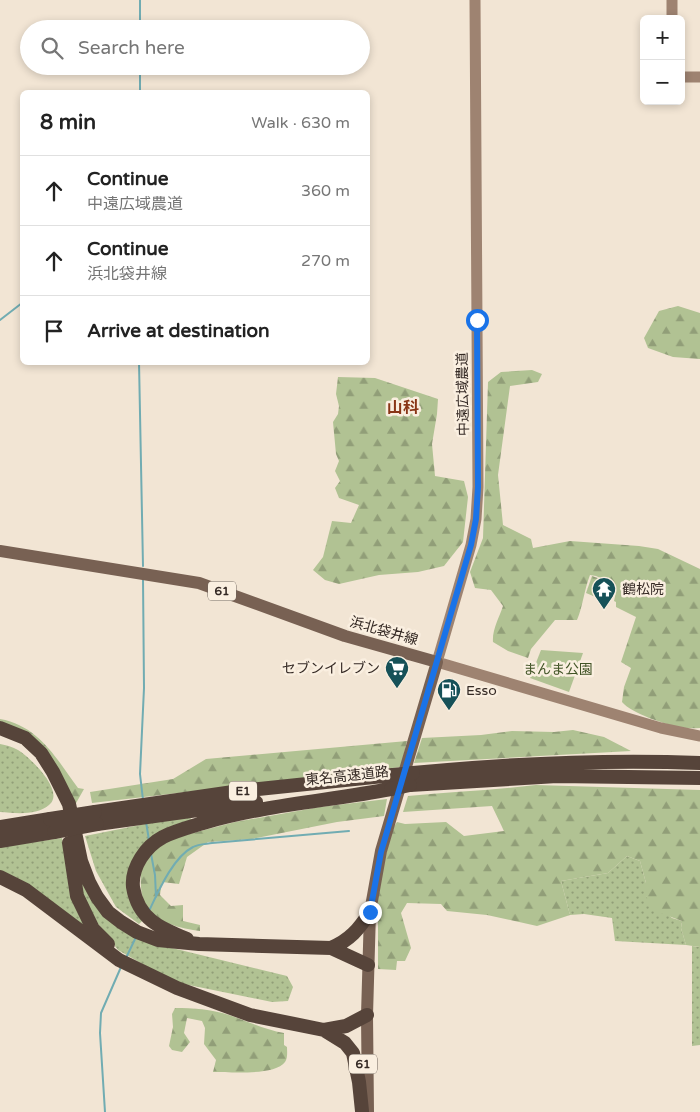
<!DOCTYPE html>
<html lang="en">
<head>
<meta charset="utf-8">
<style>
  body { margin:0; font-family:"Varela Round","Noto Sans JP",sans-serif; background:#f6f6f6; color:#222 }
  .controls { position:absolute; right:15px; top:15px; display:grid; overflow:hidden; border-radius:8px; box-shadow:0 2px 8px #0003 }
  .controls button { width:45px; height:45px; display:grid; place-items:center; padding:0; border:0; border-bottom:1px solid #e0e0e0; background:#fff; color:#222; font:25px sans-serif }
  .stop { position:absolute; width:15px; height:15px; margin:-11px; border:4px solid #1a73e8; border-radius:50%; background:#fff }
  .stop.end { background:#1a73e8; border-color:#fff; box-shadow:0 1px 5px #0008 }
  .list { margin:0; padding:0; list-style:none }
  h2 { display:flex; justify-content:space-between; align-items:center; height:65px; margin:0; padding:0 20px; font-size:21px }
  h2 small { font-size:16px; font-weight:400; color:#767676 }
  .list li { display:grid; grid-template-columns:32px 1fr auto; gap:15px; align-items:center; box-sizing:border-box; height:70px; padding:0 20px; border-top:1px solid #e0e0e0 }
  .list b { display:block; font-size:19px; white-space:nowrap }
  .list p { margin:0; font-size:16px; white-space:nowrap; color:#767676 }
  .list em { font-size:16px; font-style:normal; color:#767676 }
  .icon { flex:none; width:28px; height:28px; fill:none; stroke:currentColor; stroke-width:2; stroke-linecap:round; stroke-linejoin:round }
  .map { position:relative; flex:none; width:700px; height:1112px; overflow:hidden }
  .search { position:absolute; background:#fff; box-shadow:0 2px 8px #0003; left:20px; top:20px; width:350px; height:55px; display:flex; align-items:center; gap:12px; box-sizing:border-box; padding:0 18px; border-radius:28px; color:#767676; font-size:19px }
  .panel { position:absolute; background:#fff; box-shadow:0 2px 8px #0003; left:20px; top:90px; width:350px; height:275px; border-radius:8px }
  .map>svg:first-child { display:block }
</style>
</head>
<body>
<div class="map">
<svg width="700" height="1112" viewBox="0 0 700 1112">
  <defs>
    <pattern id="grass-dots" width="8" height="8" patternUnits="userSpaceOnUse" patternTransform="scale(1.25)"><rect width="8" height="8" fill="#b1c293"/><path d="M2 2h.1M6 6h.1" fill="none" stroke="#919e78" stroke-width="1.8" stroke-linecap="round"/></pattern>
    <pattern id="forest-firs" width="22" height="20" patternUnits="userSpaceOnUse" patternTransform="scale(1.25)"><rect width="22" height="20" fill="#b1c293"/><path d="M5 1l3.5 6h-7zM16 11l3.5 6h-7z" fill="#919e78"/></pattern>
    <pattern id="cemetery-stones" width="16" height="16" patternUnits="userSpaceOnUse" patternTransform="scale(1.25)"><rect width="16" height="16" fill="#b1c293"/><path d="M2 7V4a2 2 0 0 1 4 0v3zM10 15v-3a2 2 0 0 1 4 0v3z" fill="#919e78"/></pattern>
  </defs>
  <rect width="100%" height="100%" fill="#f2e5d4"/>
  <!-- grass -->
  <path fill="url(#grass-dots)" d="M0,744C6,745 13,747 18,750C30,757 66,792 49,805C36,816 15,813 0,812Z
    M190,815L191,820L133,884L146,917L139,924L116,907L96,871L85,836Z
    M72,834L88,892L168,947L287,976L293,987L288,1001L272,1002L174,982L118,950L91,915L80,890Z
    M62,838L75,905L90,933L0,872V847Z
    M627,856L640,861L646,883V896L672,918L682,921L681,928L686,945L615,941L612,918L584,914L570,915L561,881L608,873Z
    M692,946L700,947V1045L692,1046Z"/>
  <!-- forest -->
  <path fill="url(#forest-firs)" d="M678,306L700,313V359L673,357L648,348L644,338L659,311Z
    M532,370L542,374L538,382L510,386L498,475L503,525L531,539L533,548L570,541L639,546L658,549L700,569V728C694,728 686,729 680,727C666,725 631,713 622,702L624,687L631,668L621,662L636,617L616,607V602L614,601L616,592L607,588L609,582L596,576L590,575C584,590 583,606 577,620H555L531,649L528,658L508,651L493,642C492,630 499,618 503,606L491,590L475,588L470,572L483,538L488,382L501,372Z
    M338,377L375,378L438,399L437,414L432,444L435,476L464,481L468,497L463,542L444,566L418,572L379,575L339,584L325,580L313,570L323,557L332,521L351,523L359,505L339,498L335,488L340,481L335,471L339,461L336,454L333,422L338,414L339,406L336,394Z
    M0,719C39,726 56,758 78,788L84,789L75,805L58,774L0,726Z
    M573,730L604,737L631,751L414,763L422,738L481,735L512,731L554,732Z
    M407,741L401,767L92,803L90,792L173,779L206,759Z
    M536,785L700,790V947L686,945L681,928L682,921L652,910L646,896V883L640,861L627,856L608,873L561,881L570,915L537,926L487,915L447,911L441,904L407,903L401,913L411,948L405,961H397L396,970L378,969V883L393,828L397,822L405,824L446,822L464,836L504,831L492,806L403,812L408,796C451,792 494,790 536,785Z
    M387,799L384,816L337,822L252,839L208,842L187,857L179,884L162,882L160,895L171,906L183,905V921L200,925V931C183,929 152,922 145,905C139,891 141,873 141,858L170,839L235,822L320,807Z
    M175,1008C193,1008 211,1009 229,1015C247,1021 265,1030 284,1033V1045L287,1047C287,1051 288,1058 285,1062C275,1076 230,1072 213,1072L216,1060L204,1044L205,1028L202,1021L187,1018L184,1033L190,1042L182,1052L172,1050L169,1046L173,1027L172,1014Z"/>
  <!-- cemetery -->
  <path fill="url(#cemetery-stones)" d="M592,576L609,582L603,600L586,593Z"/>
  <!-- park -->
  <path fill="#b1c293" d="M541,650L583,653L569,692L530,678Z"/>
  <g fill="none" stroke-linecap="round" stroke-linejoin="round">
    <!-- stream -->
    <path stroke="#71acb2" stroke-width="2" d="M140,29V0
      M140,92V66
      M0,320L22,303
      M139,362L143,566
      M143,800L140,774L144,688L143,579
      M146,822L149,840
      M151,854L155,875L156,897
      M149,911C158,892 173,857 193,847C198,844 206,844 212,843L349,831
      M126,958L136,937
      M105,1112L100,1033L101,1013L121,967"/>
    <!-- secondary -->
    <path stroke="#9e8371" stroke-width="11" d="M475,0L478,487L476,519L471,545L437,662L661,728L700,736
      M672,0V19
      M681,77H700"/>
    <!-- primary -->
    <path stroke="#786153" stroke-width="12" d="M0,551L199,583L345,636L437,662L381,851L370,912L367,1015L368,1112"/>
    <!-- highway -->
    <path stroke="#56443a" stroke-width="14" d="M0,728L25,738L41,753L53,772L69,804L81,861L89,882L97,897L108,912L121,922L137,932L158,940L199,944L331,948L368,965
      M413,773C508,764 604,759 700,763
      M410,785L557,776L700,778
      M95,812L240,791L393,775
      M97,824L256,802
      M0,827L50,819
      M0,841L54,832
      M69,843L77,896L93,929L108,944
      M0,877L26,890L119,960L177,988L250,1015L324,1030L345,1043L353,1053L359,1082L362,1111
      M187,939C160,928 138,919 133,887C131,867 146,846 163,837C175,831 190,827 203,823C264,805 328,801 391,789
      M331,948C350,940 359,929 370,912
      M324,1030L346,1026L367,1015"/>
    <!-- highway-bridge -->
    <path stroke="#56443a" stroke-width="14" d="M393,775L413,773
      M391,789L410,785
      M50,819L95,812
      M54,832L97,824"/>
  </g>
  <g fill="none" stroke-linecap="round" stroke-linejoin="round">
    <!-- route -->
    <path stroke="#1a73e8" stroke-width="6" d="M370,912L381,852L471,545L476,519L478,487L477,320"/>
  </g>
  <!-- icons -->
  <defs>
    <g id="temple-pin" transform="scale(1.25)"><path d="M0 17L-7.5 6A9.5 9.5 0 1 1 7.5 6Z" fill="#165158" stroke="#faefe0"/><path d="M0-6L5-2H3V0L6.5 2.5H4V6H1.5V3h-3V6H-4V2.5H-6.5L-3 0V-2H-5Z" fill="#fff"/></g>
    <g id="supermarket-pin" transform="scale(1.25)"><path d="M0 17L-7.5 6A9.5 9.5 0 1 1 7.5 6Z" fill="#165158" stroke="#faefe0"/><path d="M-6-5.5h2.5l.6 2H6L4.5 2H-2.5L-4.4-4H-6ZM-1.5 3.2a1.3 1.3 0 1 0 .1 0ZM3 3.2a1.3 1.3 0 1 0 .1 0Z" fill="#fff"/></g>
    <g id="fuel-pin" transform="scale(1.25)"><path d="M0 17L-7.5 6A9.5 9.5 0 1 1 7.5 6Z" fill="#165158" stroke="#faefe0"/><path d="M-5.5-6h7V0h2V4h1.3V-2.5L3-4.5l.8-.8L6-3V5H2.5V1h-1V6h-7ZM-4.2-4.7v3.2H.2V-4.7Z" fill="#fff"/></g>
  </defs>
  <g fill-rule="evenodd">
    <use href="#temple-pin" x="604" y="589"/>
    <use href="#supermarket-pin" x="397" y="668"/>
    <use href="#fuel-pin" x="449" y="690"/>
  </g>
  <g text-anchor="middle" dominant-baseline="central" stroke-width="5" stroke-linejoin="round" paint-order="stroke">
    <!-- shield labels -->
    <g fill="#faefe0" stroke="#6f645c" stroke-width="1">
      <rect x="208" y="581.5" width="28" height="19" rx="4"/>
      <rect x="229" y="781.5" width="28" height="19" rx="4"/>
      <rect x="349" y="1054.5" width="28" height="19" rx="4"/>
    </g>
    <g font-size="12" font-weight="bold" fill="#342924">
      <text x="222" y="591">61</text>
      <text x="243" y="791">E1</text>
      <text x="363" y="1064">61</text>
    </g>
    <!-- street labels -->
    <g font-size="14" fill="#342924" stroke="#faefe0">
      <text transform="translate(463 394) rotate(-91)">中遠広域農道</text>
      <text transform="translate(384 631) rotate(16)">浜北袋井線</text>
      <text transform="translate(347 776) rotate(-6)">東名高速道路</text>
    </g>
    <!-- poi labels -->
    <g font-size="14" fill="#342924" stroke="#faefe0" text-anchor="start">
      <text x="622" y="589">鶴松院</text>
      <text x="380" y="668" text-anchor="end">セブンイレブン</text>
      <text x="466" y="690">Esso</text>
    </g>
    <!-- park labels -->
    <g font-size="14" fill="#415426" stroke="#faefe0">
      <text x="558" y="669">まんま公園</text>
    </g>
    <!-- quarter labels -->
    <g font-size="16" font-weight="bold" fill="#893616" stroke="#faefe0">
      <text x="403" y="408">山科</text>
    </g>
  </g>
</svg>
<div class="controls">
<button>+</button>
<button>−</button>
</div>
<div class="stop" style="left:477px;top:320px"></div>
<div class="stop end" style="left:370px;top:912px"></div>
<div class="search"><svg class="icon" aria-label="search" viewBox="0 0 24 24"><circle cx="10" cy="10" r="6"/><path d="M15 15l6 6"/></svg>Search here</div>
<section class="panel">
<h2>8 min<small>Walk · 630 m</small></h2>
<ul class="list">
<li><svg class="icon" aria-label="ahead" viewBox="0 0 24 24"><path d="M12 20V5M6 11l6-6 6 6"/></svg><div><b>Continue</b><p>中遠広域農道</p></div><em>360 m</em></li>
<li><svg class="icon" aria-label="ahead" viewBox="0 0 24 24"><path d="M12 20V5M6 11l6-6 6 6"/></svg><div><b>Continue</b><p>浜北袋井線</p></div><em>270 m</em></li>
<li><svg class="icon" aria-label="arrive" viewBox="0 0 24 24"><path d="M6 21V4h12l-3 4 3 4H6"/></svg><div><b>Arrive at destination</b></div></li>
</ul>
</section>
</div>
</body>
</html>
